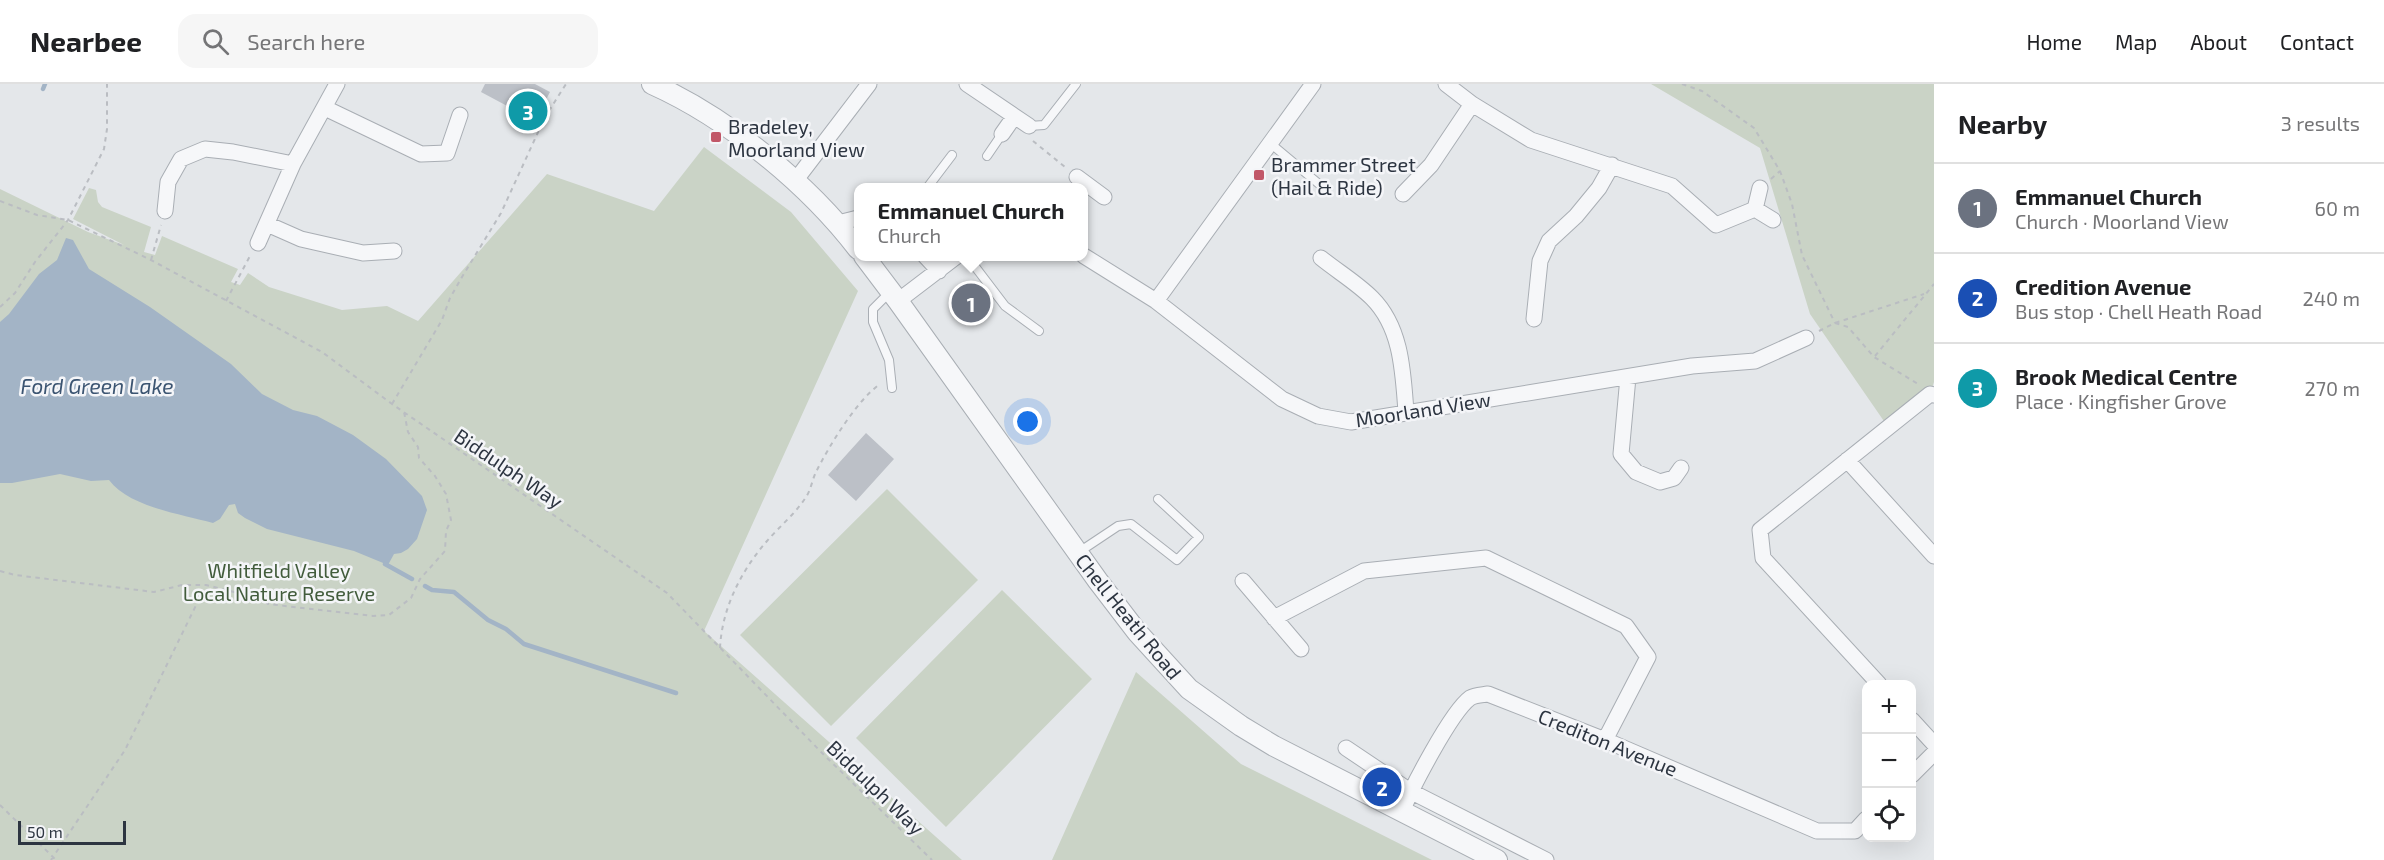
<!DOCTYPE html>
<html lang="en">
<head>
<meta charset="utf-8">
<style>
  body { margin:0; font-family:"Exo 2",sans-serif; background:#f6f6f6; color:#202124 }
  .controls { position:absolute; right:18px; bottom:18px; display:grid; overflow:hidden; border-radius:12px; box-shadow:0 6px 24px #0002 }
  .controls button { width:54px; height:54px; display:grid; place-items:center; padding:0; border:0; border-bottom:2px solid #e0e0e0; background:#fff; color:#202124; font:30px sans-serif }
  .scale { position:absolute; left:18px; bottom:15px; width:108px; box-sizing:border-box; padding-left:6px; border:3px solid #2d3541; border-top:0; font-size:16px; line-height:21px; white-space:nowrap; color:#2d3541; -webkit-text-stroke:4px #f4f5f8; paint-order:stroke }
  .you { position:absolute; left:1028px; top:338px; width:21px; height:21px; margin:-15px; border:4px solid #fff; border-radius:50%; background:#1a73e8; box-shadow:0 0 0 9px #1a73e833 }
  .badge { display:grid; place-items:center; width:39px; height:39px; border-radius:50%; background:#c15768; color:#fff; font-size:20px; font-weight:700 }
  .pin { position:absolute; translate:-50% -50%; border:3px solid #fff; box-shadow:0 2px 6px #0006 }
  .popup { position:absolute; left:854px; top:99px; width:234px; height:78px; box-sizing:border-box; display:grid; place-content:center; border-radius:12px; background:#fff; filter:drop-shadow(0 2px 4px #0005); font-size:20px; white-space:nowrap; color:#757577 }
  .popup b { font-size:22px; color:#202124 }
  .popup::after { content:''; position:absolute; left:50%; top:100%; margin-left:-12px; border:12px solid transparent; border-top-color:#fff }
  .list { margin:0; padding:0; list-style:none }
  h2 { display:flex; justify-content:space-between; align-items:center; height:78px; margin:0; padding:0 24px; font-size:26px }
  h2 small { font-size:20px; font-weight:400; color:#757577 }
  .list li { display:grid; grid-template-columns:39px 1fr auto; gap:18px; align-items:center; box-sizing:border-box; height:90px; padding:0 24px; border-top:2px solid #e0e0e0 }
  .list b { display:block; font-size:22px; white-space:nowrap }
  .list p { margin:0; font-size:20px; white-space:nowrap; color:#757577 }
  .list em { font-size:20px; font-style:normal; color:#757577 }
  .icon { flex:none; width:33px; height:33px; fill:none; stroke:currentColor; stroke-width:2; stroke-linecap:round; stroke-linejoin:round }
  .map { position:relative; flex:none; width:1934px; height:776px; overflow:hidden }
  header { display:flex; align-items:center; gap:36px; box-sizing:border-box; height:84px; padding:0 30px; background:#fff; border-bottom:2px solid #e0e0e0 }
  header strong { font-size:28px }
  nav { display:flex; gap:33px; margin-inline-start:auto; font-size:21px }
  .search { width:420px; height:54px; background:#f6f6f6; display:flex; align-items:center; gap:15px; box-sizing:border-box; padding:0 21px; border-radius:18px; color:#757577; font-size:22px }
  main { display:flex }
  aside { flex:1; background:#fff }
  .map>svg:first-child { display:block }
</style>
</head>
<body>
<header>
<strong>Nearbee</strong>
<div class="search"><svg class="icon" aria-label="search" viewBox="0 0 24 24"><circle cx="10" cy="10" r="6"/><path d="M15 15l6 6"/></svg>Search here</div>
<nav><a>Home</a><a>Map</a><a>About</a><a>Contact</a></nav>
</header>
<main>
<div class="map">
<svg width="1934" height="776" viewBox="0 0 1934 776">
  <rect width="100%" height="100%" fill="#e4e7ea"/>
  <!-- green -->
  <path fill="#cad3c6" d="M1651,0H1934V298L1930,310L1888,343L1810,230L1760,64Z
    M704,63L791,128L858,207L704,547L962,776H0V105L88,148L124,161L73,135L89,104L96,106L98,118L102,123L151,143L144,168L155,171L162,152L238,185L231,198L240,201L248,189L269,203L342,226L387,222L418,237L547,90L654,127Z
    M887,405L978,496L831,642L740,551Z
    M1002,506L1092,595L946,743L856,654Z
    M1136,588L1241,680L1432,776H1052Z"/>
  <!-- water -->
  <path fill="#a3b4c6" d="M66,154L73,156L89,185L150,223L231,280L262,310L293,326L317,332L353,351L386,375L422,412L427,426L417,455L408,465L401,469L394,470L388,481L354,467L267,445L245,434L238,429L235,420L229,421L220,435L213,439C181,430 129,423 109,396L91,397L60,390L12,399H0V238L9,230L39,190L57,176Z"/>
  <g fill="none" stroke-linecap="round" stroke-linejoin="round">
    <!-- stream -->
    <path stroke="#a3b4c6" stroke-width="4.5" d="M43,5L45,0
      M385,480L412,495
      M425,502L432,506L454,508L488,536L506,545L524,560L676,609"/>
  </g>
  <!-- building -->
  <path fill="#bcc0c7" d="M485,0H535L550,8L535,37L481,8Z
    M866,349L894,375L856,417L828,391Z"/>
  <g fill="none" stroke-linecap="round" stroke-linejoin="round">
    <!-- service casing -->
    <g stroke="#a9aeb4" stroke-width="10">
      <path id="service" d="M1029,42L1044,41L1076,0
        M1270,59L1319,100
        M987,72L1002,50
        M910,104H916
        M927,104L952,71
        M967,172L1005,222L1039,247
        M890,208L873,225V238L889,276L892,304
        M1079,468L1118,442L1131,440L1177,476L1199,453L1158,415"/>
    </g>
    <!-- minor casing -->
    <g stroke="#a9aeb4" stroke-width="17">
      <path id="minor" d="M967,0L1029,42
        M1446,0L1472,20L1531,56L1672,102L1716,141L1755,125
        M325,24L421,70L447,69L460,31
        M1002,50L1014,33
        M1077,93L1104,113
        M795,97L869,0
        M1403,110L1431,81L1472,20
        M1755,125L1773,136
        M1755,125L1760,104
        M165,127L168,98L181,75L205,65L233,68L293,80
        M838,139L858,134
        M267,140L301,155L363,169L394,167
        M258,159L293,80L337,0
        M925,172L939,187
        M1084,172L1156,217L1282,315L1318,332L1351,338L1692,282L1755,277L1806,254
        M1321,174C1337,187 1357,199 1372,214C1402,244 1403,289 1406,328
        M898,217L957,172
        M1156,217L1313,0
        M1534,235L1540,177L1549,157L1576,132L1599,104L1612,81
        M1628,293L1621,370L1636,388L1660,398L1674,394L1681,384
        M1847,376L1934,472
        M1243,497L1301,565
        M1274,534L1364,487L1486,474L1626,542L1648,573L1605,656
        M1879,600L1763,474L1760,446L1930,310L1934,311
        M1912,636L1934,660
        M1346,664L1410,707L1546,776
        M1912,691L1934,669
        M1402,728C1411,705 1451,628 1470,614C1475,611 1482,611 1488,610L1605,656L1817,747H1855L1866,735"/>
    </g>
    <!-- tertiary casing -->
    <g stroke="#a9aeb4" stroke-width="22">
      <path id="tertiary" d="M652,0C728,34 808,100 858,165
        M864,172L898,217L1098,497L1137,548L1189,605L1241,642L1274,662L1497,776"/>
    </g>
    <!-- path -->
    <path stroke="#babdc2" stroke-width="2" stroke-dasharray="4.5 4.5" stroke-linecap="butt" d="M1682,0L1702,7L1754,44L1780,87L1792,120L1802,171L1835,239
      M1033,57L1065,83
      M1771,95L1780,87
      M0,117L37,131L68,136L151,176L322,268L392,320L667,509L824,671L932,776
      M151,176L161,141
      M226,217L250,172
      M0,223L15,209L35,178L68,136L104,65L107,45V0
      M1835,239L1848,243L1874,273L1918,300
      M1819,247L1835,239L1924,210
      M1875,272L1934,200
      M392,320L442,236L450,214L462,193L501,129L545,33L566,0
      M0,487L15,491L154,508L182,501H206L258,514L268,520L373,532L389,531L411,514L420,495L445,467L446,447L451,436L446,410L435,392L419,374L418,363L408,348L404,328
      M720,564C722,524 741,487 767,457C779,443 796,429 806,413C811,406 812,396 816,388C829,362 857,316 880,300
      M0,721L56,776
      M51,776L125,666L205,503"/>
    <!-- service -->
    <use href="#service" stroke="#f6f7f9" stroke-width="8"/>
    <!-- minor -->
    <use href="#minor" stroke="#f6f7f9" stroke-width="15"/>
    <!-- tertiary -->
    <use href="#tertiary" stroke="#f6f7f9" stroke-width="20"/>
  </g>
  <!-- markers -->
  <g fill="#c15768" stroke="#f4f5f8" stroke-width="2">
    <rect x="710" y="47" width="12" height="12" rx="3"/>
    <rect x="1253" y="85" width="12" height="12" rx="3"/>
  </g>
  <g text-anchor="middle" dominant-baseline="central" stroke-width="5" stroke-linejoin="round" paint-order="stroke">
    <!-- poi labels -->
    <g font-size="20" fill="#2d3541" stroke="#f4f5f8" text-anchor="start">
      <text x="728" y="42">Bradeley,<tspan x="728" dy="23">Moorland View</tspan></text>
      <text x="1271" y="80">Brammer Street<tspan x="1271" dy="23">(Hail &amp; Ride)</tspan></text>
    </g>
    <!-- street labels -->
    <g font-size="20" fill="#2d3541" stroke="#f4f5f8">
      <text transform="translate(1423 325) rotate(-9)">Moorland View</text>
      <text transform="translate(509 384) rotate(34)">Biddulph Way</text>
      <text transform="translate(1129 532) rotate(51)">Chell Heath Road</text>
      <text transform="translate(1608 658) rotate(22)">Crediton Avenue</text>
      <text transform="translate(876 703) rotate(44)">Biddulph Way</text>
    </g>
    <!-- park labels -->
    <g font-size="20" fill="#425c3c" stroke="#f4f5f8">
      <text x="279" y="486">Whitfield Valley<tspan x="279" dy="23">Local Nature Reserve</tspan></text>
    </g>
    <!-- water labels -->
    <g font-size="21" font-style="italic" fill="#3b5471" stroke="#f4f5f8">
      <text x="97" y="301">Ford Green Lake</text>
    </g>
  </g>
</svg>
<div class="controls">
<button>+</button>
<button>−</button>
<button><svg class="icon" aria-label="locate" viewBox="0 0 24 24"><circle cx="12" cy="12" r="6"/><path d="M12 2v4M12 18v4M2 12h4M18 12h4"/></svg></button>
</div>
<div class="scale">50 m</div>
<div class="you"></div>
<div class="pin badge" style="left:971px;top:219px;background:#6b7280">1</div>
<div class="popup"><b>Emmanuel Church</b>Church</div>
<div class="pin badge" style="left:1382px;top:703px;background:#1a4fb4">2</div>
<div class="pin badge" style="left:528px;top:27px;background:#0f9aa8">3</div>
</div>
<aside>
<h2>Nearby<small>3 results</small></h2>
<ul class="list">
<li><span class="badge" style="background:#6b7280">1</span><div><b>Emmanuel Church</b><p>Church · Moorland View</p></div><em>60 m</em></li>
<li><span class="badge" style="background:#1a4fb4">2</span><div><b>Credition Avenue</b><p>Bus stop · Chell Heath Road</p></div><em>240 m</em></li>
<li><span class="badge" style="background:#0f9aa8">3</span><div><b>Brook Medical Centre</b><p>Place · Kingfisher Grove</p></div><em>270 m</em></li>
</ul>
</aside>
</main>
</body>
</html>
